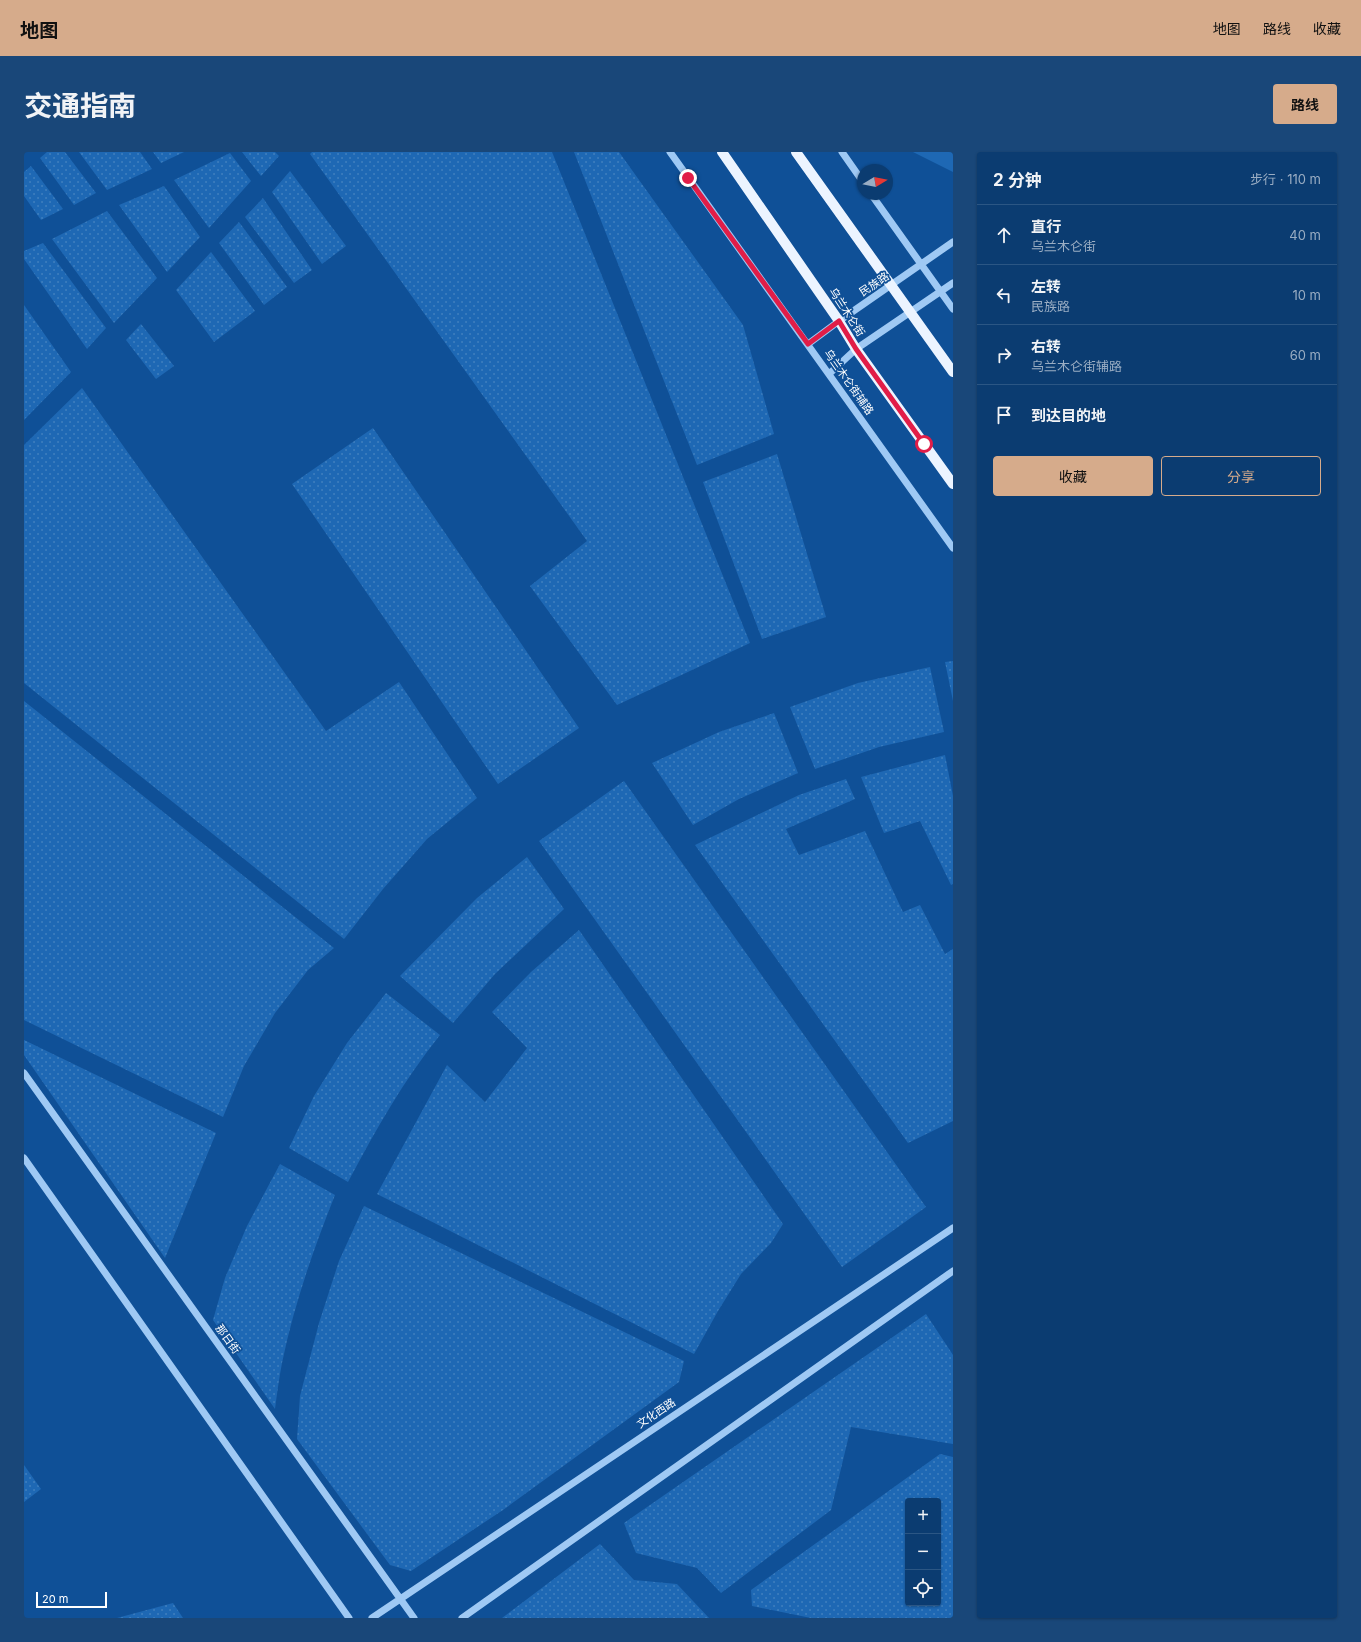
<!DOCTYPE html>
<html lang="zh">
<head>
<meta charset="utf-8">
<style>
  body { margin:0; font-family:Inter,"Noto Sans SC",sans-serif; background:#194779; color:#f1f3f6 }
  .controls { position:absolute; right:12px; bottom:12px; display:grid; overflow:hidden; border-radius:4px; box-shadow:0 1px 3px #0004 }
  .controls button { width:36px; height:36px; display:grid; place-items:center; padding:0; border:0; border-bottom:1px solid #2b5684; background:#0b3c71; color:#f1f3f6; font:20px sans-serif }
  .compass { position:absolute; left:833px; top:12px; width:36px; height:36px; border-radius:50%; background:#0b3c71; box-shadow:0 1px 3px #0004; rotate:80deg }
  .scale { position:absolute; left:12px; bottom:10px; width:71px; box-sizing:border-box; padding-left:4px; border:2px solid #fff; border-top:0; font-size:11px; line-height:14px; white-space:nowrap; color:#fff; -webkit-text-stroke:3px #0f5097; paint-order:stroke }
  .stop { position:absolute; width:12px; height:12px; margin:-9px; border:3px solid #e11d48; border-radius:50%; background:#fff }
  .stop.end { background:#e11d48; border-color:#fff; box-shadow:0 1px 4px #0008 }
  .list { margin:0; padding:0; list-style:none }
  h2 { display:flex; justify-content:space-between; align-items:center; height:52px; margin:0; padding:0 16px; font-size:17px }
  h2 small { font-size:13px; font-weight:400; color:#9aadc3 }
  .list li { display:grid; grid-template-columns:26px 1fr auto; gap:12px; align-items:center; box-sizing:border-box; height:60px; padding:0 16px; border-top:1px solid #2b5684 }
  .list b { display:block; font-size:15px; white-space:nowrap }
  .list p { margin:0; font-size:13px; white-space:nowrap; color:#9aadc3 }
  .list em { font-size:13px; font-style:normal; color:#9aadc3 }
  .actions { display:flex; gap:8px; padding:12px 16px }
  .actions a { flex:1; padding:9px 0; border:1px solid #d6ab8b; border-radius:4px; text-align:center; font-size:14px; color:#d6ab8b }
  .actions .main { background:#d6ab8b; color:#111 }
  .icon { flex:none; width:22px; height:22px; fill:none; stroke:currentColor; stroke-width:2; stroke-linecap:round; stroke-linejoin:round }
  .map { position:relative; flex:none; width:929px; height:1466px; overflow:hidden; border-radius:4px }
  header { display:flex; align-items:center; gap:24px; box-sizing:border-box; height:56px; padding:0 20px; background:#d6ab8b; color:#111 }
  header strong { font-size:19px }
  nav { display:flex; gap:22px; margin-inline-start:auto; font-size:14px }
  .intro { display:flex; align-items:center; justify-content:space-between; box-sizing:border-box; height:96px; padding:0 24px }
  h1 { margin:0; font-size:28px }
  .button { padding:10px 18px; border-radius:4px; background:#d6ab8b; color:#111; font-size:14px; font-weight:700 }
  main { display:flex; gap:24px; padding:0 24px }
  aside { flex:1; background:#0b3c71; border-radius:4px; box-shadow:0 1px 3px #0004 }
  .map>svg:first-child { display:block }
</style>
</head>
<body>
<header>
<strong>地图</strong>
<nav><a>地图</a><a>路线</a><a>收藏</a></nav>
</header>
<div class="intro"><h1>交通指南</h1><a class="button">路线</a></div>
<main>
<div class="map">
<svg width="929" height="1466" viewBox="0 0 929 1466">
  <defs>
    <pattern id="grass-dots" width="8" height="8" patternUnits="userSpaceOnUse"><rect width="8" height="8" fill="#1e68b4"/><path d="M2 2h.1M6 6h.1" fill="none" stroke="#407fbf" stroke-width="1.8" stroke-linecap="round"/></pattern>
  </defs>
  <rect width="100%" height="100%" fill="#0f5097"/>
  <!-- grass -->
  <path fill="url(#grass-dots)" fill-rule="evenodd" d="M23,0H41L72,41L50,53L16,6Z
    M55,0H116L128,17L83,38Z
    M129,0H160L137,11Z
    M218,0H251L255,4L237,24Z
    M288,0H528L726,491L593,553L506,434L563,389L286,2Z
    M550,0H595L719,173L750,282L673,313Z
    M206,1L227,29L185,76L150,28Z
    M7,14L39,57L17,68L0,44V20Z
    M266,19L322,94L298,112L248,40Z
    M140,34L176,85L143,120L95,53Z
    M239,46L288,118L270,131L221,65Z
    M83,59L133,126L90,171L28,87Z
    M215,70L263,135L240,153L195,91Z
    M19,91L82,176L63,197L0,107V99Z
    M187,100L231,159L190,190L152,138Z
    M0,153L47,220L0,268Z
    M117,172L150,214L132,227L102,188Z
    M58,236L302,579L375,530L453,646L403,687L359,737L320,787L0,531V293Z
    M349,276L555,576L474,632L268,332Z
    M753,302L802,465L738,487L679,330Z
    M929,509V549L921,510Z
    M906,515L920,580L855,595L791,617L766,555L834,531Z
    M0,549L310,796L284,818L251,861L220,914L199,965L0,868Z
    M750,561L774,621L715,647L669,673L628,611L695,580Z
    M921,603L929,644V732L927,733L896,669L860,681L837,625Z
    M822,627L831,647L762,677L775,703L841,679L879,760L896,753L921,802L929,797V969L884,991L671,693L775,643Z
    M600,629L902,1055L818,1115L515,689Z
    M503,705L540,757L471,822L429,871L376,824L453,746Z
    M555,778L759,1072L747,1091L717,1122L694,1159L670,1202L353,1042L423,913L461,950L503,896L468,860L507,820Z
    M362,841L416,883C379,929 351,979 324,1030L265,996L290,944L323,891Z
    M0,888L192,981L141,1106L0,903Z
    M256,1012L311,1043C289,1098 270,1153 258,1211C255,1226 253,1242 251,1257L189,1168L201,1126L223,1074Z
    M340,1054L660,1209L655,1230L479,1358L387,1419L366,1413L273,1287L276,1244L295,1171L315,1109Z
    M902,1162L929,1203V1292L827,1275L807,1358L697,1441L673,1416L612,1401L600,1371Z
    M916,1302L929,1305V1465L927,1466H787L728,1454L727,1438ZM884,1349H914V1451H884Z
    M0,1313L17,1337L0,1350Z
    M576,1392L610,1428L653,1432L685,1466H478Z
    M149,1451L159,1466H93Z"/>
  <!-- park -->
  <path fill="#1e68b4" d="M889,0H929V20Z"/>
  <g fill="none" stroke-linecap="round" stroke-linejoin="round">
    <!-- minor -->
    <path stroke="#9fc9f4" stroke-width="7" d="M646,0L929,396
      M818,0L839,30
      M847,42L929,157
      M784,192L815,169L929,90
      M805,222L832,197L929,131
      M0,921L390,1466
      M0,1006L325,1466
      M348,1466L929,1076
      M438,1466L929,1119"/>
    <!-- major -->
    <path stroke="#ecf4ff" stroke-width="10" d="M698,0L815,169L832,197L929,332
      M772,0L929,220"/>
  </g>
  <g fill="none" stroke-linecap="round" stroke-linejoin="round">
    <!-- route -->
    <path stroke="#e11d48" stroke-width="5" d="M664,26L784,192L815,169L832,197L900,292"/>
  </g>
  <g text-anchor="middle" dominant-baseline="central" stroke-width="3.5" stroke-linejoin="round" paint-order="stroke">
    <!-- street labels -->
    <g font-size="11" fill="#fff" stroke="#0f5097">
      <text transform="translate(850 132) rotate(-34)">民族路</text>
      <text transform="translate(823 160) rotate(57)">乌兰木仑街</text>
      <text transform="translate(825 230) rotate(55)">乌兰木仑街辅路</text>
      <text transform="translate(204 1187) rotate(54)">那日街</text>
      <text transform="translate(632 1261) rotate(-34)">文化西路</text>
    </g>
  </g>
</svg>
<div class="controls">
<button>+</button>
<button>−</button>
<button><svg class="icon" aria-label="locate" viewBox="0 0 24 24"><circle cx="12" cy="12" r="6"/><path d="M12 2v4M12 18v4M2 12h4M18 12h4"/></svg></button>
</div>
<svg class="compass" viewBox="-18 -18 36 36"><path d="M0-13l5 13h-10z" fill="#e53935"/><path d="M0 13l5-13h-10z" fill="#9aadc3"/></svg>
<div class="scale">20 m</div>
<div class="stop" style="left:900px;top:292px"></div>
<div class="stop end" style="left:664px;top:26px"></div>
</div>
<aside>
<h2>2 分钟<small>步行 · 110 m</small></h2>
<ul class="list">
<li><svg class="icon" aria-label="ahead" viewBox="0 0 24 24"><path d="M12 20V5M6 11l6-6 6 6"/></svg><div><b>直行</b><p>乌兰木仑街</p></div><em>40 m</em></li>
<li><svg class="icon" aria-label="left" viewBox="0 0 24 24"><path d="M17 20v-9H6M10 6l-5 5 5 5"/></svg><div><b>左转</b><p>民族路</p></div><em>10 m</em></li>
<li><svg class="icon" aria-label="right" viewBox="0 0 24 24"><path d="M7 20v-9h11M14 6l5 5-5 5"/></svg><div><b>右转</b><p>乌兰木仑街辅路</p></div><em>60 m</em></li>
<li><svg class="icon" aria-label="arrive" viewBox="0 0 24 24"><path d="M6 21V4h12l-3 4 3 4H6"/></svg><div><b>到达目的地</b></div></li>
</ul>
<div class="actions"><a class="main">收藏</a><a>分享</a></div>
</aside>
</main>
</body>
</html>
